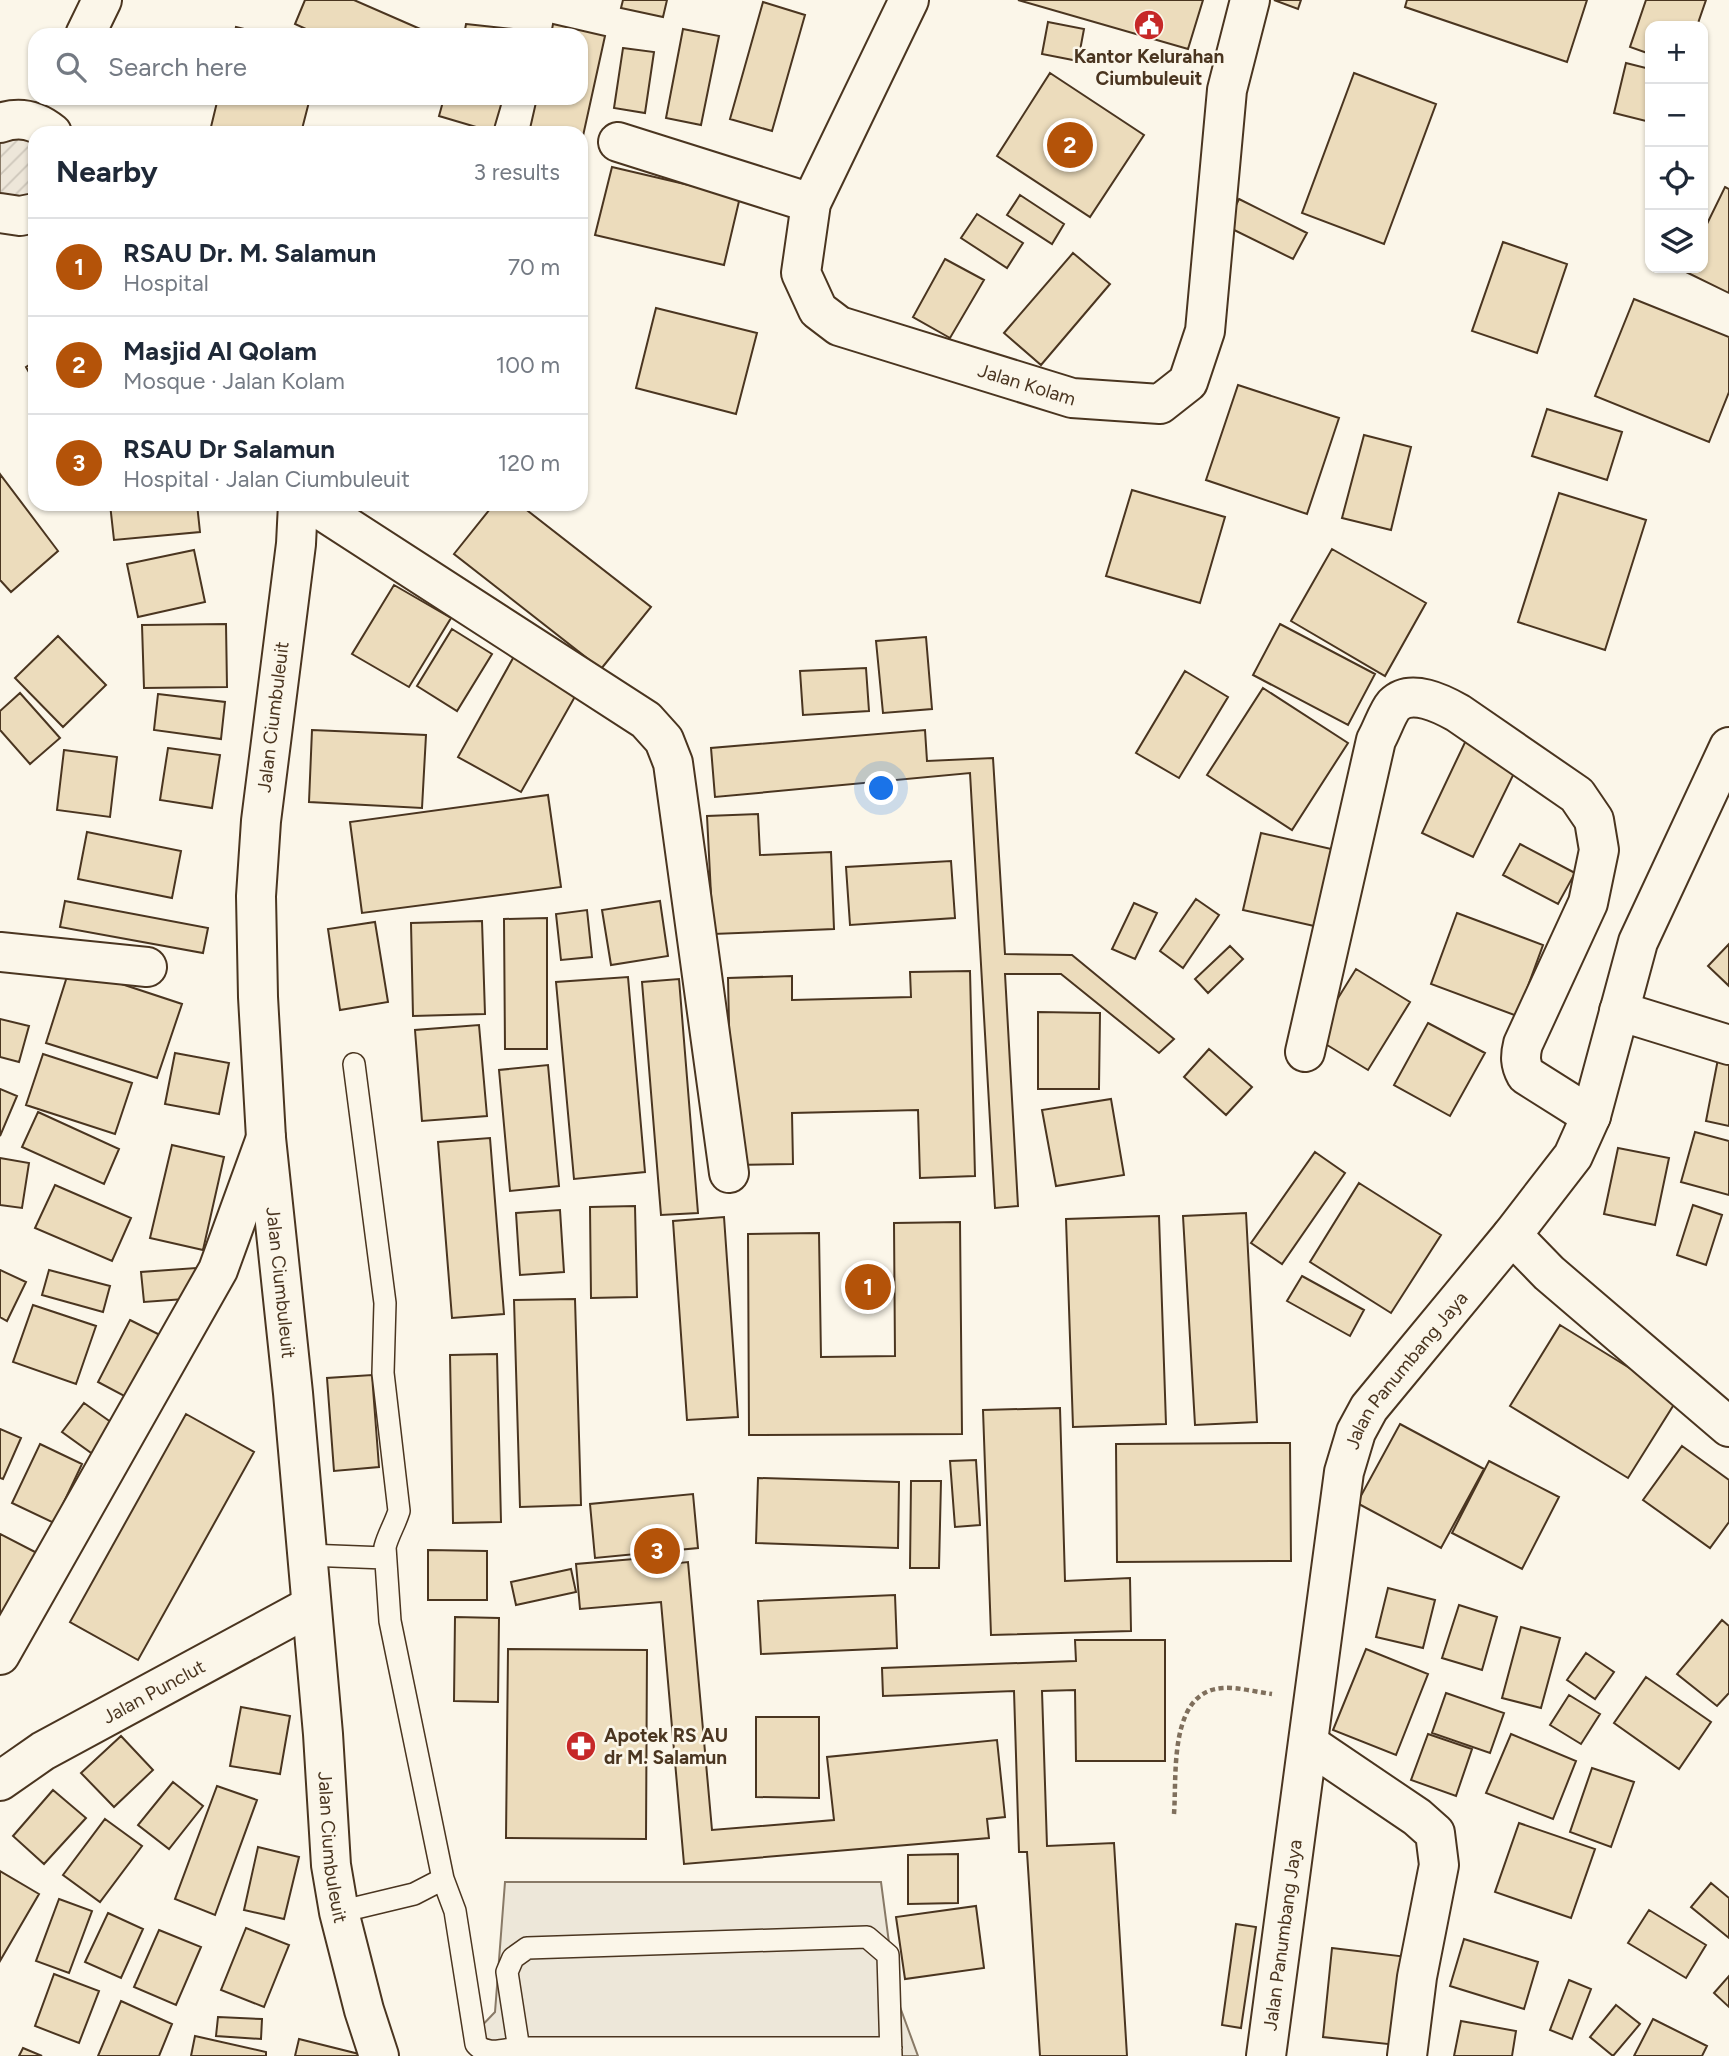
<!DOCTYPE html>
<html lang="en">
<head>
<meta charset="utf-8">
<style>
  body { margin:0; font-family:Figtree,sans-serif; background:#f2f2f3; color:#1f2937 }
  .controls { position:absolute; right:21px; top:21px; display:grid; overflow:hidden; border-radius:14px; box-shadow:0 2px 5px #0004 }
  .controls button { width:63px; height:63px; display:grid; place-items:center; padding:0; border:0; border-bottom:2px solid #e0e1e3; background:#fff; color:#1f2937; font:35px sans-serif }
  .you { position:absolute; left:882px; top:789px; width:24px; height:24px; margin:-18px; border:5px solid #fff; border-radius:50%; background:#1a73e8; box-shadow:0 0 0 10px #1a73e833 }
  .badge { display:grid; place-items:center; width:46px; height:46px; border-radius:50%; background:#b45309; color:#fff; font-size:23px; font-weight:700 }
  .pin { position:absolute; translate:-50% -50%; border:4px solid #fff; box-shadow:0 2px 7px #0006 }
  .list { margin:0; padding:0; list-style:none }
  h2 { display:flex; justify-content:space-between; align-items:center; height:91px; margin:0; padding:0 28px; font-size:30px }
  h2 small { font-size:23px; font-weight:400; color:#747a83 }
  .list li { display:grid; grid-template-columns:46px 1fr auto; gap:21px; align-items:center; box-sizing:border-box; height:98px; padding:0 28px; border-top:2px solid #e0e1e3 }
  .list b { display:block; font-size:26px; white-space:nowrap }
  .list p { margin:0; font-size:23px; white-space:nowrap; color:#747a83 }
  .list em { font-size:23px; font-style:normal; color:#747a83 }
  .icon { flex:none; width:38px; height:38px; fill:none; stroke:currentColor; stroke-width:2; stroke-linecap:round; stroke-linejoin:round }
  .map { position:relative; flex:none; width:1729px; height:2056px; overflow:hidden }
  .search { position:absolute; background:#fff; box-shadow:0 2px 5px #0004; left:28px; top:28px; width:560px; height:77px; display:flex; align-items:center; gap:18px; box-sizing:border-box; padding:0 24px; border-radius:21px; color:#747a83; font-size:26px }
  .panel { position:absolute; background:#fff; box-shadow:0 2px 5px #0004; left:28px; top:126px; width:560px; height:385px; border-radius:21px }
  .map>svg:first-child { display:block }
</style>
</head>
<body>
<div class="map">
<svg width="1729" height="2056" viewBox="0 0 1729 2056">
  <defs>
    <pattern id="garden-furrows" width="10" height="10" patternUnits="userSpaceOnUse" patternTransform="scale(1.75)"><rect width="10" height="10" fill="#ede6d9"/><path d="M-1 1l2-2M0 10L10 0M9 11l2-2" fill="none" stroke="#cdc6ba"/></pattern>
  </defs>
  <rect width="100%" height="100%" fill="#fbf6e9"/>
  <!-- garden -->
  <path fill="url(#garden-furrows)" stroke="#887966" stroke-width="2" d="M0,131L35,133V203L0,201Z"/>
  <!-- parking -->
  <path fill="#ede7d9" stroke="#887966" stroke-width="2" d="M505,1882H881L896,1996L918,2056H483L474,2034L495,2012Z"/>
  <!-- building -->
  <path fill="#ecdcbc" stroke="#4a3520" stroke-width="2" d="M305,0H354L434,35H319L295,24Z
    M623,0H667L663,17L621,8Z
    M1018,0H1203L1188,49Z
    M1274,0H1301L1298,9Z
    M1407,0H1587L1567,62L1405,7Z
    M1646,0H1706L1697,26H1650V54L1630,47Z
    M763,2L805,15L772,131L730,119Z
    M1048,22L1084,29L1078,61L1042,54Z
    M466,24L522,30L521,35H464Z
    M553,24L605,36L581,145V133H529L537,98H581V35H551Z
    M236,27L269,35H234Z
    M683,29L719,36L701,125L666,118Z
    M623,48L654,52L645,113L614,108Z
    M1626,63L1650,69V122L1614,113Z
    M1050,73L1144,135L1090,217L997,156Z
    M1354,73L1436,104L1384,244L1302,213Z
    M218,98H310L301,133H218L210,131Z
    M444,98H503L493,132L439,116Z
    M612,167L740,197L724,265L595,235Z
    M1725,187L1729,189V293L1684,271L1686,268H1703V232Z
    M1020,195L1064,224L1052,244L1007,215Z
    M1239,199L1307,233L1293,259L1226,226Z
    M977,214L1023,243L1007,268L961,238Z
    M1503,242L1567,264L1537,353L1472,331Z
    M1073,253L1110,284L1041,365L1004,333Z
    M945,259L984,280L950,338L913,317Z
    M1634,299L1729,337V392L1709,442L1595,396Z
    M656,308L757,333L736,414L636,388Z
    M35,361V383L26,367Z
    M1238,385L1339,418L1307,514L1206,480Z
    M1547,409L1622,432L1607,480L1532,456Z
    M1364,435L1411,447L1391,530L1342,518Z
    M0,474L58,551L11,592L0,580Z
    M1132,490L1225,517L1200,603L1106,576Z
    M1559,493L1646,520L1605,650L1518,622Z
    M110,504H197L200,532L114,540Z
    M494,504H519L651,607L601,669L454,554Z
    M1332,549L1426,603L1385,676L1291,621Z
    M194,550L205,602L138,617L127,564Z
    M394,585L451,618L409,687L352,654Z
    M226,624L227,687L144,688L142,625Z
    M1280,624L1375,674L1348,725L1253,675Z
    M452,629L492,654L457,711L417,686Z
    M58,636L106,685L63,727L15,678Z
    M926,637L932,709L883,713L876,641Z
    M517,651L581,686L521,792L458,757Z
    M866,668L869,711L803,715L800,671Z
    M1185,671L1228,697L1179,778L1136,753Z
    M1263,688L1348,743L1292,830L1207,775Z
    M20,693L60,738L30,764L0,730V711Z
    M158,694L225,702L221,739L154,730Z
    M312,730L426,735L422,808L309,802Z
    M925,730L927,761L993,758L1005,954L1072,955L1174,1039L1159,1053L1061,974H1005L1018,1206L995,1208L970,773L715,797L711,748Z
    M1468,736L1520,761L1473,857L1422,833Z
    M168,748L220,755L212,808L160,800Z
    M64,750L117,757L110,817L57,810Z
    M548,795L561,887L362,913L350,822Z
    M758,814L760,855L831,852L834,929L713,934L707,816Z
    M87,832L181,851L172,898L78,879Z
    M1261,833L1340,851L1323,928L1243,910Z
    M1520,844L1575,873L1558,904L1503,875Z
    M951,861L955,918L850,925L846,867Z
    M1196,899L1219,915L1183,968L1160,951Z
    M65,901L208,928L203,953L60,927Z
    M660,901L668,956L611,965L602,910Z
    M1134,903L1157,913L1135,959L1112,949Z
    M587,910L592,957L561,960L556,914Z
    M1457,913L1543,945L1517,1016L1431,984Z
    M547,918V1049H505L504,919Z
    M482,921L485,1014L413,1016L411,923Z
    M375,922L388,1002L340,1010L328,929Z
    M1729,944V986L1708,966Z
    M1230,946L1243,959L1208,993L1195,979Z
    M70,967L182,1004L157,1078L46,1043Z
    M1356,969L1410,1002L1368,1070L1314,1037Z
    M970,971L975,1176L920,1178L918,1110L792,1113L793,1164L732,1165L728,978L792,976V1000L911,997L910,972Z
    M628,977L645,1172L574,1179L556,982Z
    M679,979L698,1213L661,1215L642,982Z
    M1038,1012L1100,1013L1099,1089H1038Z
    M0,1019L29,1026L19,1062L0,1057Z
    M1428,1023L1485,1053L1450,1116L1394,1085Z
    M479,1025L487,1116L422,1121L415,1030Z
    M1209,1049L1252,1087L1226,1115L1184,1077Z
    M175,1053L229,1063L219,1114L165,1104Z
    M43,1054L132,1083L115,1134L26,1105Z
    M1718,1059L1729,1061V1126L1706,1121Z
    M548,1065L559,1186L510,1191L499,1070Z
    M0,1089L17,1096L0,1136Z
    M1111,1099L1124,1175L1056,1186L1042,1110Z
    M38,1112L119,1149L104,1184L22,1147Z
    M1695,1132L1729,1141V1195L1681,1182Z
    M490,1138L504,1314L452,1318L438,1142Z
    M172,1145L224,1157L203,1250L150,1238Z
    M1618,1148L1669,1158L1655,1225L1604,1214Z
    M1315,1152L1345,1173L1282,1264L1251,1243Z
    M0,1158L29,1163L22,1208L0,1205Z
    M1359,1183L1441,1235L1391,1313L1310,1262Z
    M55,1185L131,1218L112,1261L35,1228Z
    M1693,1205L1722,1215L1706,1265L1677,1255Z
    M635,1206L637,1297L591,1298L590,1207Z
    M560,1210L564,1272L520,1275L516,1213Z
    M1246,1213L1257,1422L1195,1425L1183,1216Z
    M1159,1216L1166,1424L1073,1427L1066,1219Z
    M724,1217L738,1417L687,1420L673,1221Z
    M960,1222L962,1434L749,1435L748,1234L819,1233L821,1357L895,1356L894,1223Z
    M196,1268L198,1298L144,1302L141,1272Z
    M0,1270L26,1282L7,1321L0,1317Z
    M49,1270L110,1286L103,1312L42,1295Z
    M1302,1276L1364,1310L1350,1336L1287,1301Z
    M575,1299L581,1505L520,1507L514,1300Z
    M33,1305L96,1326L76,1384L13,1362Z
    M130,1320L160,1335L128,1398L98,1382Z
    M1560,1325L1678,1398L1628,1478L1510,1406Z
    M497,1354L501,1522L453,1523L450,1355Z
    M372,1375L379,1467L334,1471L327,1378Z
    M84,1403L122,1430L101,1460L62,1432Z
    M1060,1408L1065,1581L1130,1578L1131,1631L991,1635L983,1410Z
    M186,1414L254,1452L138,1660L70,1622Z
    M1400,1424L1484,1469L1441,1548L1357,1503Z
    M0,1429L21,1438L3,1479L0,1478Z
    M1290,1443L1291,1561L1117,1562L1116,1444Z
    M40,1444L82,1464L54,1523L12,1503Z
    M1682,1446L1729,1480V1522L1710,1548L1643,1500Z
    M976,1460L980,1525L955,1527L950,1461Z
    M1489,1461L1559,1497L1522,1569L1452,1533Z
    M758,1478L899,1482L898,1548L756,1543Z
    M911,1481H941L939,1568H910Z
    M693,1494L698,1548L595,1558L590,1504Z
    M0,1534L37,1553L0,1620Z
    M428,1550L487,1551V1600H428Z
    M669,1556L670,1564L688,1562L712,1830L834,1820L827,1757L997,1740L1005,1817L987,1819L989,1838L684,1864L661,1602L580,1609L576,1564Z
    M571,1569L576,1592L516,1605L511,1582Z
    M1388,1588L1435,1600L1423,1648L1376,1637Z
    M895,1595L897,1648L761,1654L758,1601Z
    M1459,1605L1497,1617L1482,1670L1442,1658Z
    M455,1617L499,1618L498,1702L454,1701Z
    M1722,1620L1729,1626V1693L1717,1706L1677,1674Z
    M1521,1627L1560,1638L1541,1708L1502,1698Z
    M1075,1640H1165V1761H1076L1075,1690L1042,1691L1047,1846L1114,1843L1127,2056H1040L1027,1852H1019L1014,1691L883,1696L882,1668L1076,1661Z
    M508,1649L647,1650L646,1839L506,1838Z
    M1366,1649L1428,1674L1396,1755L1333,1730Z
    M1586,1653L1614,1672L1595,1699L1567,1680Z
    M1646,1677L1711,1722L1679,1769L1614,1723Z
    M1446,1693L1504,1713L1490,1753L1432,1733Z
    M1569,1695L1600,1714L1581,1744L1550,1725Z
    M241,1707L290,1716L280,1774L230,1766Z
    M756,1717H819V1798L756,1797Z
    M1428,1734L1472,1749L1456,1796L1411,1780Z
    M1511,1734L1576,1761L1553,1819L1486,1793Z
    M121,1736L153,1770L114,1807L81,1773Z
    M1592,1768L1634,1782L1611,1847L1570,1832Z
    M173,1782L203,1806L169,1849L138,1825Z
    M217,1786L257,1800L215,1915L175,1899Z
    M53,1790L86,1818L44,1864L13,1836Z
    M105,1819L142,1846L100,1902L63,1875Z
    M1519,1823L1595,1849L1571,1918L1495,1892Z
    M258,1847L299,1857L284,1919L244,1910Z
    M958,1854V1903L908,1904V1855Z
    M0,1871L39,1894L0,1961Z
    M1711,1883L1729,1898V1938L1691,1907Z
    M59,1899L92,1911L69,1973L36,1961Z
    M976,1906L984,1968L905,1979L896,1917Z
    M1649,1910L1706,1945L1686,1978L1628,1943Z
    M108,1913L143,1929L121,1978L85,1962Z
    M1236,1924L1256,1927L1241,2028L1222,2025Z
    M246,1928L289,1945L264,2007L221,1990Z
    M159,1930L201,1947L176,2005L134,1987Z
    M1464,1939L1538,1962L1524,2009L1450,1986Z
    M1332,1948L1408,1957L1397,2045L1323,2037Z
    M54,1974L99,1991L79,2043L35,2026Z
    M1729,1976V2007L1714,1993Z
    M1569,1980L1591,1989L1572,2039L1550,2030Z
    M121,2001L172,2024L159,2056H98Z
    M1616,2005L1640,2024L1613,2056L1590,2037Z
    M218,2017L262,2019L261,2039L216,2036Z
    M1653,2019L1707,2046L1702,2056H1634Z
    M1461,2021L1516,2031L1512,2056H1454Z
    M195,2036L266,2052V2056H191Z
    M299,2039L359,2054L358,2056H295Z
    M23,2048L42,2056H19Z"/>
  <g fill="none" stroke-linecap="round" stroke-linejoin="round">
    <!-- lane casing -->
    <g stroke="#4a3520" stroke-width="24">
      <path id="lane" d="M354,1064L385,1303L383,1373L399,1511C395,1524 388,1535 385,1547L390,1621L443,1879L455,1911L476,2044C486,2056 503,2050 517,2048H891
        M307,1555L385,1558
        M339,1912L414,1894L443,1879
        M520,2056L507,1972L513,1958L527,1948L867,1937L888,1955L891,2056"/>
    </g>
    <!-- street casing -->
    <g stroke="#4a3520" stroke-width="42">
      <g id="street">
        <path id="s1" d="M909,0L811,203L801,273L818,310L839,326L1072,398L1160,404L1188,382L1205,331L1227,90L1250,0"/>
        <path d="M618,142L811,203"/>
        <path d="M312,504L646,720L664,740L673,763L729,1173"/>
        <path d="M0,952L147,967"/>
        <path d="M1619,1011L1729,1045"/>
        <path d="M1305,1052L1376,740C1382,730 1387,713 1394,705C1411,688 1442,704 1458,713L1577,795L1594,820L1599,850L1588,903L1523,1044C1520,1056 1520,1064 1526,1075L1591,1116"/>
        <path d="M1512,1235L1549,1273L1729,1427"/>
        <path d="M0,1655L218,1270L266,1138"/>
        <path d="M1309,1744L1417,1817L1435,1833L1439,1865L1417,1977L1407,2056"/>
        <path id="s2" d="M1266,2056L1344,1472L1356,1432L1369,1408L1512,1235L1573,1156L1591,1116L1638,942L1729,747"/>
      </g>
    </g>
    <!-- secondary casing -->
    <g stroke="#4a3520" stroke-width="42">
      <g id="secondary">
        <path d="M85,35L102,0"/>
        <path d="M0,123C20,116 36,120 52,133"/>
        <path d="M0,213L20,216L35,213"/>
        <path id="s3" d="M298,504L296,544L261,821L256,896L258,997L266,1138L293,1393L323,1734L331,1865L339,1912L364,2010L379,2056"/>
        <path id="s4" d="M0,1781L43,1751L311,1606"/>
      </g>
    </g>
    <!-- path -->
    <path stroke="#7f6f5c" stroke-width="4.5" stroke-dasharray="5 3.5" stroke-linecap="butt" d="M1174,1814C1177,1775 1168,1691 1223,1688C1238,1687 1256,1692 1272,1694"/>
    <!-- lane -->
    <use href="#lane" stroke="#fbf6e9" stroke-width="21"/>
    <!-- street -->
    <use href="#street" stroke="#fbf6e9" stroke-width="38"/>
    <!-- secondary -->
    <use href="#secondary" stroke="#fbf6e9" stroke-width="38"/>
  </g>
  <!-- icons -->
  <defs>
    <g id="civic-disc" transform="scale(1.575)"><circle r="9.5" fill="#c62828" stroke="#fbf6e9"/><path d="M-.6-6.5H3V-4.5H.6V-3L4-1V1h2V6H-6V1h2V-1L-.6-3ZM-1.2 2.5V6h2.4V2.5Z" fill="#fff"/></g>
    <g id="pharmacy-disc" transform="scale(1.575)"><circle r="9.5" fill="#c62828" stroke="#fbf6e9"/><path d="M-2-6h4v4h4v4h-4v4h-4v-4h-4v-4h4Z" fill="#fff"/></g>
  </defs>
  <g fill-rule="evenodd">
    <use href="#civic-disc" x="1149" y="25"/>
    <use href="#pharmacy-disc" x="581" y="1746"/>
  </g>
  <g text-anchor="middle" dominant-baseline="central" stroke-width="5" stroke-linejoin="round" paint-order="stroke">
    <!-- poi labels -->
    <g font-size="19" font-weight="bold" fill="#4a3520" stroke="#fbf6e9">
      <text x="1149" y="56">Kantor Kelurahan<tspan x="1149" dy="22">Ciumbuleuit</tspan></text>
      <text x="604" y="1735" text-anchor="start">Apotek RS AU<tspan x="604" dy="22">dr M. Salamun</tspan></text>
    </g>
    <!-- street labels -->
    <g font-size="19" fill="#4a3520" stroke="#fbf6e9">
      <text stroke="none"><textPath href="#s1" startOffset="560">Jalan Kolam</textPath></text>
      <text transform="translate(273 717) rotate(-83)">Jalan Ciumbuleuit</text>
      <text stroke="none"><textPath href="#s3" startOffset="782">Jalan Ciumbuleuit</textPath></text>
      <text stroke="none"><textPath href="#s2" startOffset="710">Jalan Panumbang Jaya</textPath></text>
      <text stroke="none"><textPath href="#s4" startOffset="178">Jalan Punclut</textPath></text>
      <text stroke="none"><textPath href="#s3" startOffset="1349">Jalan Ciumbuleuit</textPath></text>
      <text stroke="none"><textPath href="#s2" startOffset="122">Jalan Panumbang Jaya</textPath></text>
    </g>
  </g>
</svg>
<div class="controls">
<button>+</button>
<button>−</button>
<button><svg class="icon" aria-label="locate" viewBox="0 0 24 24"><circle cx="12" cy="12" r="6"/><path d="M12 2v4M12 18v4M2 12h4M18 12h4"/></svg></button>
<button><svg class="icon" aria-label="layers" viewBox="0 0 24 24"><path d="M12 4l9 5-9 5-9-5zM3 14l9 5 9-5"/></svg></button>
</div>
<div class="you"></div>
<div class="pin badge" style="left:868px;top:1287px">1</div>
<div class="pin badge" style="left:1070px;top:145px">2</div>
<div class="pin badge" style="left:657px;top:1551px">3</div>
<div class="search"><svg class="icon" aria-label="search" viewBox="0 0 24 24"><circle cx="10" cy="10" r="6"/><path d="M15 15l6 6"/></svg>Search here</div>
<section class="panel">
<h2>Nearby<small>3 results</small></h2>
<ul class="list">
<li><span class="badge">1</span><div><b>RSAU Dr. M. Salamun</b><p>Hospital</p></div><em>70 m</em></li>
<li><span class="badge">2</span><div><b>Masjid Al Qolam</b><p>Mosque · Jalan Kolam</p></div><em>100 m</em></li>
<li><span class="badge">3</span><div><b>RSAU Dr Salamun</b><p>Hospital · Jalan Ciumbuleuit</p></div><em>120 m</em></li>
</ul>
</section>
</div>
</body>
</html>
